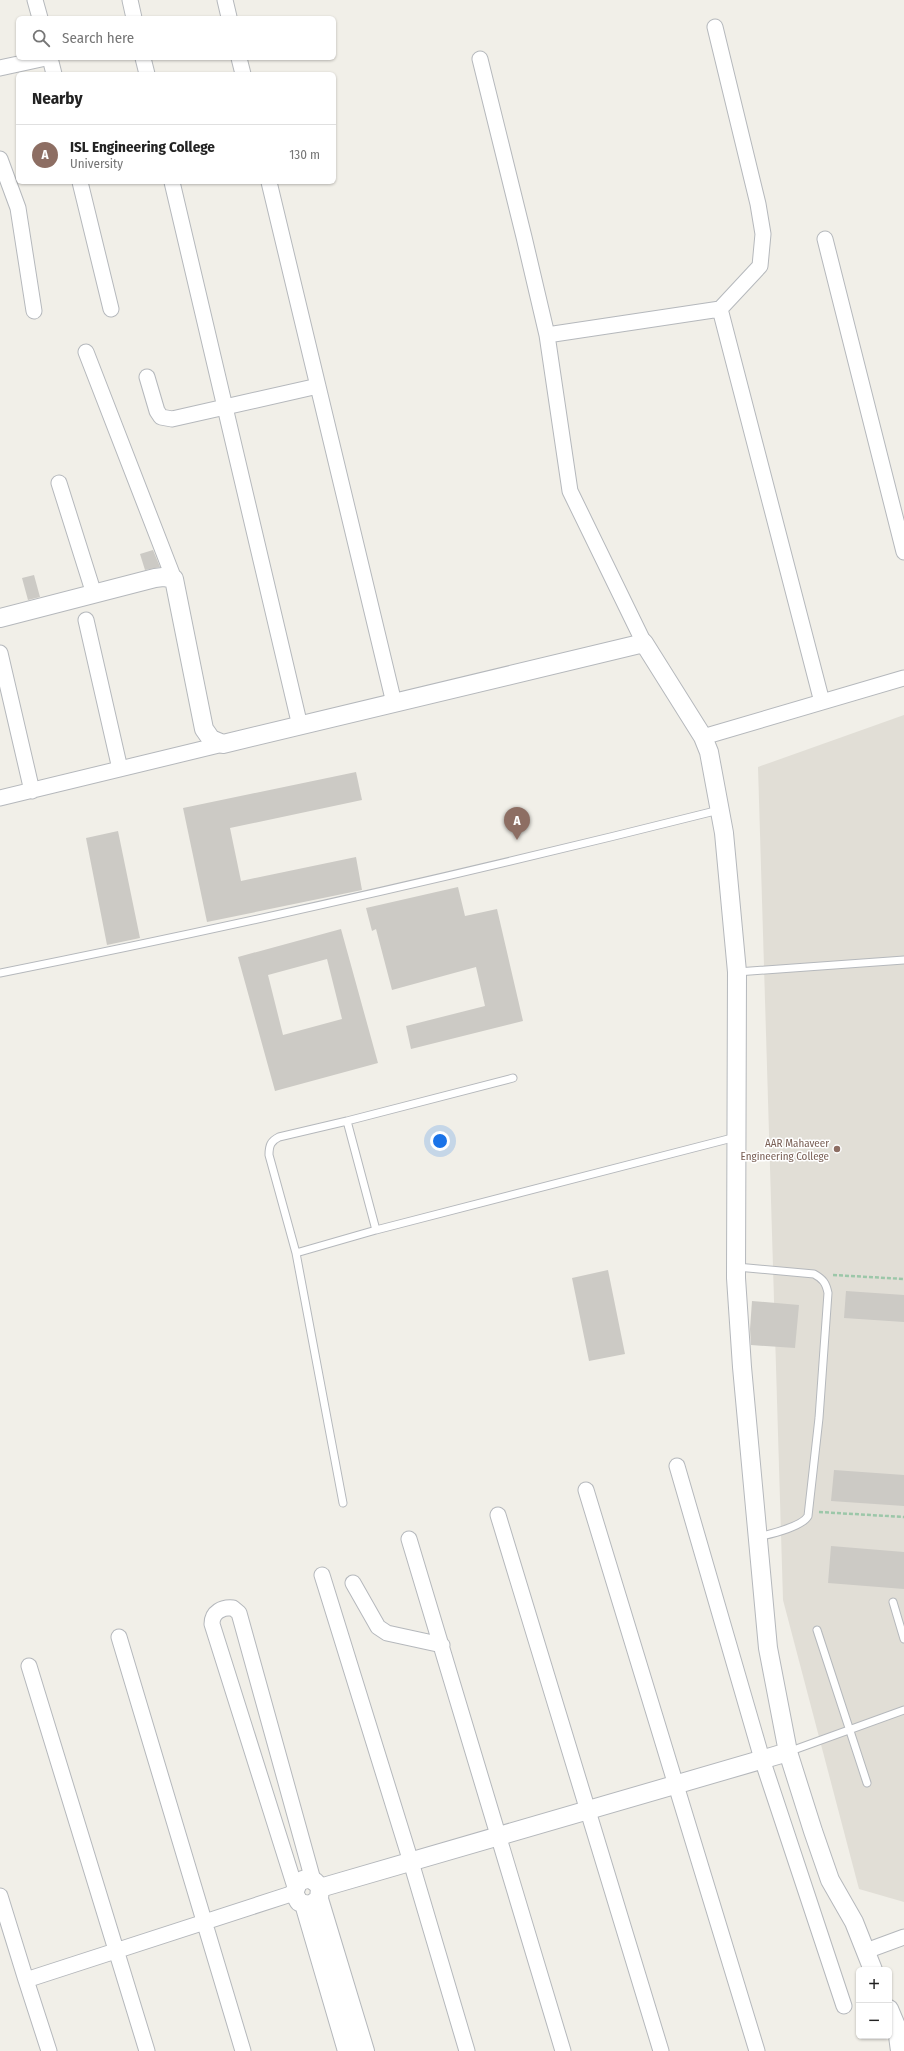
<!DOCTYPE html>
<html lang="en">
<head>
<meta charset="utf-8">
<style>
  body { margin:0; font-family:"Fira Sans Condensed",sans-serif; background:#f6f6f6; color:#222 }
  .controls { position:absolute; right:12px; bottom:12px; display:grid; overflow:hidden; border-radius:6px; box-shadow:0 1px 3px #0004 }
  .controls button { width:36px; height:36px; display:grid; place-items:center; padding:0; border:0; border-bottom:1px solid #e0e0e0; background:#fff; color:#222; font:20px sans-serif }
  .you { position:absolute; left:440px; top:1141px; width:14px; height:14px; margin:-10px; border:3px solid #fff; border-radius:50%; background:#1a73e8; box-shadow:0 0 0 6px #1a73e833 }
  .badge { display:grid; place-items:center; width:26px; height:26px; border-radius:50%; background:#7c3aed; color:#fff; font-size:13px; font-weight:700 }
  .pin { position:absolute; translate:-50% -33px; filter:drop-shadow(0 1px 2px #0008) }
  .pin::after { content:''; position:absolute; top:21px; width:14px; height:12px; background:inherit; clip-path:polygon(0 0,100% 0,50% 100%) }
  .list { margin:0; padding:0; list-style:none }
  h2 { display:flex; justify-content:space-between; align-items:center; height:52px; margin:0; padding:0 16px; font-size:17px }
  h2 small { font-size:13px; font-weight:400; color:#767676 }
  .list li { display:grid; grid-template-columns:26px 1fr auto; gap:12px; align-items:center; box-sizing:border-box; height:60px; padding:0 16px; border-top:1px solid #e0e0e0 }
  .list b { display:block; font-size:15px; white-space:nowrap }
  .list p { margin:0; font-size:13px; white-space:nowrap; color:#767676 }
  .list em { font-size:13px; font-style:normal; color:#767676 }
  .icon { flex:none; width:22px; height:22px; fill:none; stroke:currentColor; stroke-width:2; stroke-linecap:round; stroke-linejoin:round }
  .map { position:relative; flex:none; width:904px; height:2051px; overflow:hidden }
  .search { position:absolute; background:#fff; box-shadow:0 1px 3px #0004; left:16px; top:16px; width:320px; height:44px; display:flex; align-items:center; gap:10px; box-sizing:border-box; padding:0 14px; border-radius:6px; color:#767676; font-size:15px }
  .panel { position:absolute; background:#fff; box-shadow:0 1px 3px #0004; left:16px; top:72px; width:320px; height:112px; border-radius:6px }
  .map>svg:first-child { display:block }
</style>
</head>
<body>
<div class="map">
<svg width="904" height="2051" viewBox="0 0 904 2051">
  <rect width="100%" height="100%" fill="#f1efe8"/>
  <!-- education -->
  <path fill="#e1ded6" d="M904,715V1902L859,1889L783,1600L758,767Z"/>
  <!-- building -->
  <path fill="#cccac5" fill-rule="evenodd" d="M153,550L160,567L145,570L140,554Z
    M34,575L40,597L28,600L22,578Z
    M356,772L362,800L230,828L241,881L356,857L362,890L207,922L183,808Z
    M118,831L140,938L107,945L86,838Z
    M458,887L465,916L497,909L523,1021L411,1049L406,1026L485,1006L476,967L392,990L376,929L372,931L366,908Z
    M341,929L378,1063L275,1091L238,957ZM327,959L342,1019L283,1035L268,975Z
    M608,1270L625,1354L589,1361L572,1278Z
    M846,1291L904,1295V1322L844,1318Z
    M752,1301L799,1305L795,1348L751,1345L750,1329Z
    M834,1470L904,1475V1506L831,1501Z
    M831,1546L904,1552V1589L828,1583Z"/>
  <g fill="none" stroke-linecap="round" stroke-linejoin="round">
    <!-- service casing -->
    <g stroke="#b5b8bc" stroke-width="9">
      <path id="service" d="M737,972L904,960
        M0,973C241,925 481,870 719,810
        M513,1078L347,1121L279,1137C271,1141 269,1145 269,1155L296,1253L376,1230L736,1137
        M347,1121L376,1230
        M296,1253L343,1503
        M737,1267L814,1274C823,1279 826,1283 828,1293L819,1418L808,1516C802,1527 770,1534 758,1537
        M893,1602L904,1639
        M817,1630L867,1783
        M788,1752L904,1710"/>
    </g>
    <!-- minor casing -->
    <g stroke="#b5b8bc" stroke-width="17">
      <path id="minor" d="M35,0L40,18
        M130,0L134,18
        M225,0L229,17
        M50,58L54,74
        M143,58L147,74
        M239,58L243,74
        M480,59L524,237L547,335L570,491L644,643
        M0,68L46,58
        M0,159L18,208L34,311
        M80,182L111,309
        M172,182L300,726
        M269,182L394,703
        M825,239L904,552
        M720,309L822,702
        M547,335L720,309L760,266L763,234L758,204L715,27
        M86,352L174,579
        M147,377L157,411L161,417L172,419L318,386
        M59,483L94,594
        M86,620L120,769
        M0,653L32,791
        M703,737L904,678
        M0,798L223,744
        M677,1466L762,1759L844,2006
        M586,1490L757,2051
        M498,1515L661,2051
        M409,1539L563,2051
        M322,1575L411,1862L467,2051
        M353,1583L378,1627L387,1633L442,1645
        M119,1637L243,2051
        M29,1666L147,2051
        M295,1887L212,1624C212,1612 222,1607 233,1608L239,1613L313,1880
        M0,1896L26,1980L294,1893
        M866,1951L904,1937
        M26,1980L49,2051"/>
    </g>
    <!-- tertiary casing -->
    <g stroke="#b5b8bc" stroke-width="20">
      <path id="tertiary" d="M0,618L155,578L163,577L174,579L204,729L211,739L223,744L644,643L703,737L709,752L724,833L737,972L736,1278L742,1367L768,1648L788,1752L813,1831L830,1880L854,1922L873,1970
        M320,1888L788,1752
        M319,1899L365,2051
        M304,1904L310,1905L319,1899L320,1888C315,1879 307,1876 298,1883L294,1893L299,1902L304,1904L347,2051
        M889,2009L897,2028L900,2051"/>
    </g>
    <!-- path -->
    <path stroke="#9cc7a9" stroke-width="2.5" stroke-dasharray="4 2" stroke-linecap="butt" d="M833,1275L904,1279
      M819,1512L904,1517"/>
    <!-- service -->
    <use href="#service" stroke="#fff" stroke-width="7"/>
    <!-- minor -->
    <use href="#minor" stroke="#fff" stroke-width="15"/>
    <!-- tertiary -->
    <use href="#tertiary" stroke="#fff" stroke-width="18"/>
  </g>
  <!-- markers -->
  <circle fill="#8d6e63" stroke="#fff" stroke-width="1.5" cx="837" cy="1149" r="4"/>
  <g text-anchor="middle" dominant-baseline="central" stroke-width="3" stroke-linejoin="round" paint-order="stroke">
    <!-- education labels -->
    <g font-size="11" fill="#785e54" stroke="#fff" text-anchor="end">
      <text x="829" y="1143">AAR Mahaveer<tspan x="829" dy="13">Engineering College</tspan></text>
    </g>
  </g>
</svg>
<div class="controls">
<button>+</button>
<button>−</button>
</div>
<div class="you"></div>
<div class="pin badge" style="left:517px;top:840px;background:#8d6e63">A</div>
<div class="search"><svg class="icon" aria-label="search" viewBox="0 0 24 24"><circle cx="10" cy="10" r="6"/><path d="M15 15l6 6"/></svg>Search here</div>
<section class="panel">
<h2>Nearby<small></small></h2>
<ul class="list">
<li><span class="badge" style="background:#8d6e63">A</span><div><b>ISL Engineering College</b><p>University</p></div><em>130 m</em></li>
</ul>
</section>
</div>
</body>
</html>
